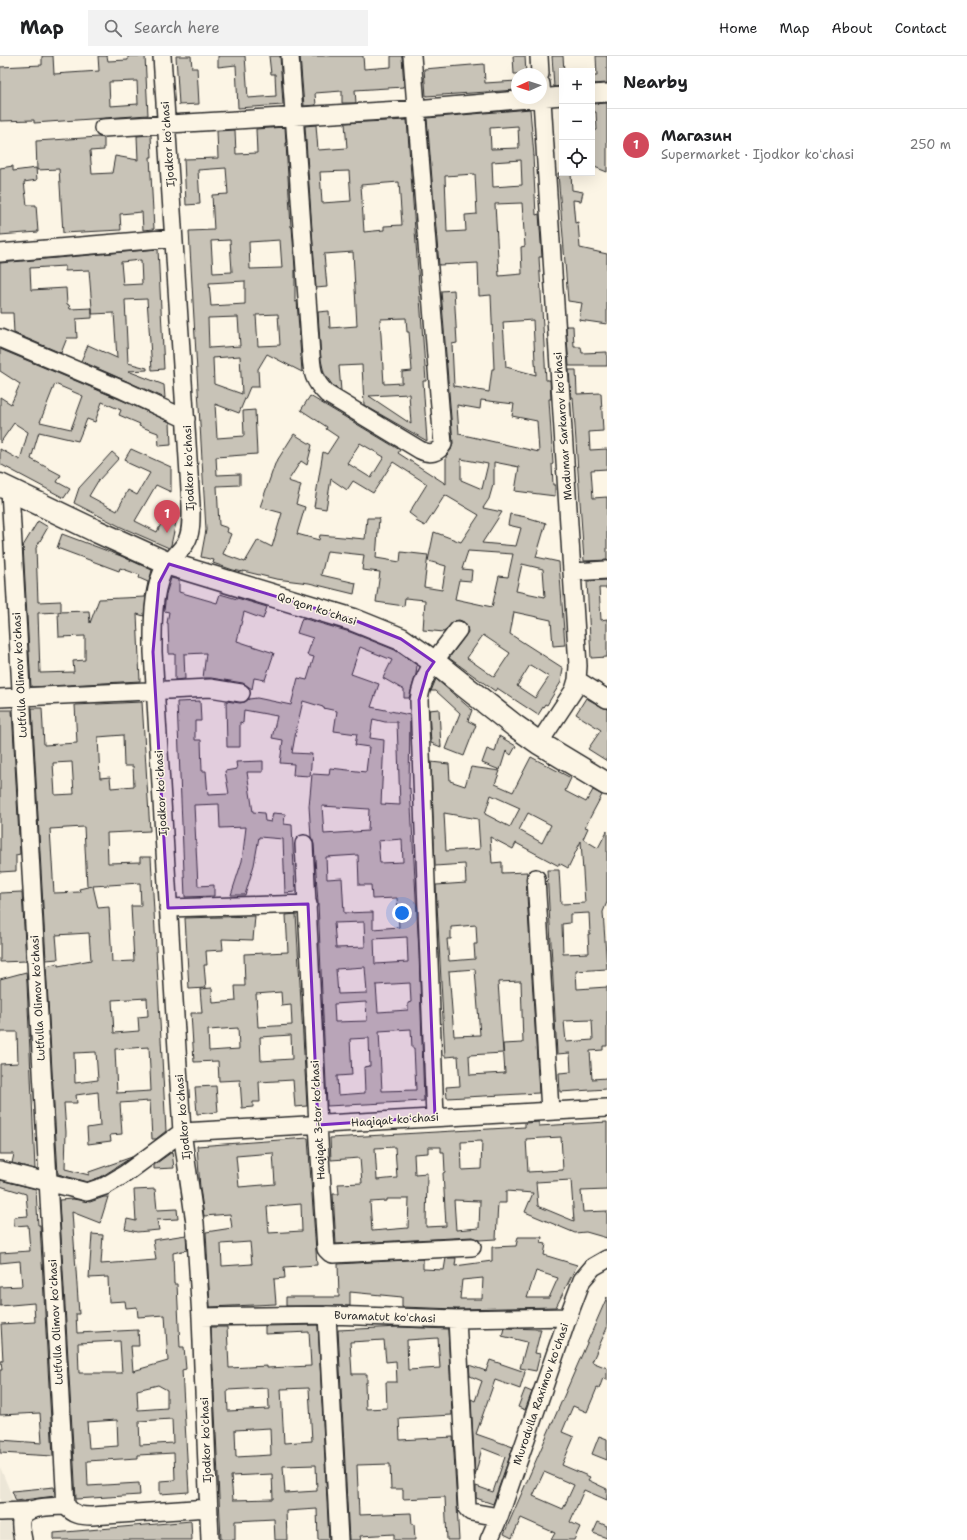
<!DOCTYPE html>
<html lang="en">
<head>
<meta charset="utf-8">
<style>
  body { margin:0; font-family:"Shantell Sans",sans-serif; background:#f2f2f2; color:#202124 }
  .controls { position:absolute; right:12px; top:12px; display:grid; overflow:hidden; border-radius:0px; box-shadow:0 4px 16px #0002 }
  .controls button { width:36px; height:36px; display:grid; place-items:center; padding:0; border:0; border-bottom:1px solid #e0e0e0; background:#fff; color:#202124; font:20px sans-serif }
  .compass { position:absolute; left:511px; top:12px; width:36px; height:36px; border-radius:50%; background:#fff; box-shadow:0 4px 16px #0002; rotate:267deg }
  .you { position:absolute; left:402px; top:857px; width:14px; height:14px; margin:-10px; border:3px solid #fff; border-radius:50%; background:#1a73e8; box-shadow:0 0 0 6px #1a73e833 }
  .badge { display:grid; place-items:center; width:26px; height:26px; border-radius:50%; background:#d1495b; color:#fff; font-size:13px; font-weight:700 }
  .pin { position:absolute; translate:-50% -33px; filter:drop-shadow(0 1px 2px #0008) }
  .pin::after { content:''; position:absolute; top:21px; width:14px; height:12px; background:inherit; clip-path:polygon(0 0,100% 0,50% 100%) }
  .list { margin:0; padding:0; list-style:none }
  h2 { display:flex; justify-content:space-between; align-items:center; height:52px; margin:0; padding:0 16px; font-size:17px }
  h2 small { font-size:13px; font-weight:400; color:#757577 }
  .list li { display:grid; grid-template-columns:26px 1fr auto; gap:12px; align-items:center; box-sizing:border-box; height:72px; padding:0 16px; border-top:1px solid #e0e0e0 }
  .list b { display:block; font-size:15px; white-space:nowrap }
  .list p { margin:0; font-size:13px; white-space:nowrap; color:#757577 }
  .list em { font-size:13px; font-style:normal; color:#757577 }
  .icon { flex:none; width:22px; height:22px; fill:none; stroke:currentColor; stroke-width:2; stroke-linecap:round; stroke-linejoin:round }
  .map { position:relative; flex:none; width:607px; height:1484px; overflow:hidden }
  header { display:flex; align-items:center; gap:24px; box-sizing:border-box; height:56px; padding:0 20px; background:#fff; border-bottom:1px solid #e0e0e0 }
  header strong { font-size:19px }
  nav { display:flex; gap:22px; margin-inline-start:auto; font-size:14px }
  .search { width:280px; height:36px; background:#f2f2f2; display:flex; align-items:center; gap:10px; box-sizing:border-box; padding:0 14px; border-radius:0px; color:#757577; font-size:15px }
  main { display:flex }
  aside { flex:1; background:#fff }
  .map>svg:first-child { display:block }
</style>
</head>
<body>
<header>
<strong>Map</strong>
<div class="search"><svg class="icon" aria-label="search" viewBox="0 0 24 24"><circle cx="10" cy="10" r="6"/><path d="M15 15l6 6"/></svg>Search here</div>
<nav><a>Home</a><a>Map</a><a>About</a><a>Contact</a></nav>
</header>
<main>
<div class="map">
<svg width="607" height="1484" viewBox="0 0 607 1484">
  <rect width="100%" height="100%" fill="#fcf5e5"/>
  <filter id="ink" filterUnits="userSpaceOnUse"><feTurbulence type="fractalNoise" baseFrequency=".025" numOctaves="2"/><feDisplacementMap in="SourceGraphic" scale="8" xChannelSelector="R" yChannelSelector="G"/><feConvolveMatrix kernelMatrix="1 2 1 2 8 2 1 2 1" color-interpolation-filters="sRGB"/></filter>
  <g filter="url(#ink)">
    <!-- built -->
    <path fill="#ece6d7" d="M0,1411L14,1445L19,1484H0Z"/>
    <!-- building -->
    <path fill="#c8c3b7" stroke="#2b2b2b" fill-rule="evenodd" d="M42,0H53L54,18L99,15L98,0H107L108,5L128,4V0H145L148,59L34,67V64L0,65V11L42,9ZM137,25L138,48L110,50L109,26Z
      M176,0H191L192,12H197L199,48L179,49Z
      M218,0H245L248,42L276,40L275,18H271L269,0H280L283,49L238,52L236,9L218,11Z
      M300,0H363L364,13L391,11V0H402L404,31L355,34L356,47H342V35L315,37L316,49L304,50Z
      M513,0H525L526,18H514Z
      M552,0H563L564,15H562V30L554,31Z
      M596,0H607V27L592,28V20H597Z
      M484,8L485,27L517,25V34L426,40L424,13Z
      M607,47V116L592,110V75L597,74L596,56H592V48Z
      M530,53L534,100H533L536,159L539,158L542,201H539L546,324H550L551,343H549L553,408H552L553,429H555V440L515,435L519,411L494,406V429H493L489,443L483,452L502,456L482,487L516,490L521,472L508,469L510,458L526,461L546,467L536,501L559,506L565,589L553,590L551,564L514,556L510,578L563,612L561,626L547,649L545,648L538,659L497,632L495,635L449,602L468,576L467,571L464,566L459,564L454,565L444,576L423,574L425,544L405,542L404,550L376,546L380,516L362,514L364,499L327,495L321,519L356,527L354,538L309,527L276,523L243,515V516L233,514L213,507L214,504L201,501L206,474L189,175L214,174L212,139L228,138L226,112L198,114L200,148L186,149L184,103L218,102L217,75L235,74L236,98L257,97L256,73L285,71L291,171H292L295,212V246L297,245L302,316L267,298L258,313L259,331H250L239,357L215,348L217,382L244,380L243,355L255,354L257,398L216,401L217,419L240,418V429L217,430L219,469L228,472L227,476L231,478L223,498L245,506L258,484L272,491L282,457L260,451L275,408L294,378L312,389L307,409L301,405L288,425L301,429L296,448L305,451L297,478L319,484L320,479L365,483L367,462H379L376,502L400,506L401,496L428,499L424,531L442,534L446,510L428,505L434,476L461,486L479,459L445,439L425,470L416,465L417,463L409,457L427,428L393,406L373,437L353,425L347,434L331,423L326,453L314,451L323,396L327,398L338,381L326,373L327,371L301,354L310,340L400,394L398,397L446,428V400L451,394L453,387L441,235L454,234L457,287L452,288L454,330L489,336L492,313H494L491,239L479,240L478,207L439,209L427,62ZM518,70L519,92L491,93L490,72ZM521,104L522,129L493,131L492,106ZM475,118L477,158L465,159L466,175L447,176L445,120ZM522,147L525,190L521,191L522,218L499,220L495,148ZM230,184L232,216L213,217L211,185ZM280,184L282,212L250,213L249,186ZM245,225V248L211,250L209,227ZM278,258L280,289L258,290L256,259ZM238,261L240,290L209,292L208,262ZM533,264L535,306L536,319L506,311L503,266ZM240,300L242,338L214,328L213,302ZM481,344L514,348L512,360L537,365L539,396L459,378L457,349L480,353ZM360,387L384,401L371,422L347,407ZM461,403L488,408L482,433L461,424ZM468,495L513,498L508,521L499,520L492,551L455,543L459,524L471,525L472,514L462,513ZM522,508L543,513L545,541L516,535ZM483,579L510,597L494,621L467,602ZM530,609L549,621L535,642L517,630Z
      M407,64L426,325H423L427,385L364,349L362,309L339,310L341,335L333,330L324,317L321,304L318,256L329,255L330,272L357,270L353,196L324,198L327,231L316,232L305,70L316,69L318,94L347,92L345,67ZM349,115L351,145L322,147L320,116ZM399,126L402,169L384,170V174L364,176L361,129ZM406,262L407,276H409L412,315L402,316V327L384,328L380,263ZM409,338L411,368L369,340Z
      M151,79L152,101H150L154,173L143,174L142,156L120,158L121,174L63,177L59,113L37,114L36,85L99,81L104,82V94L90,95L92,118L112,117L115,100L138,104L137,80Z
      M13,110V115L36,112L37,124L24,126L27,149H36L38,176L0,179V112Z
      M558,117H571L572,134L583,136L581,145L573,144L575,167L578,166L580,192L607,198V268L579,264L582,247L568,245Z
      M158,193L164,313L152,314L147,243L125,244L128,307L147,312V314L128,315L164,329L165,342L81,305L88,289L117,302L114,257L92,258V252V262L76,263L77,282H67L61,297L14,277L13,257H0V207ZM141,204L142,228L123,229L121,206ZM65,210V215L89,214L92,252L70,253L69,249L67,248L66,232L31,234L30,212Z
      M566,270H573L574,291H581L582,297L607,296V310H569Z
      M0,293L119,343L170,366L171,389L159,390L158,377L139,370L140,368L119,359L121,354L102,346L95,366L87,363L78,385L39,376L31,403L61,419L57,426L70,433L64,442L0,408V393L20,404L28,376L14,367L0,387V341L11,348L20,328L0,315ZM55,328L83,340L71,373L40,366Z
      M569,314H576L577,338L601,337L603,375L589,376L590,394L607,393V413L591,414L593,442L607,441V504L584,505L573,341H571Z
      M131,393L171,411V436L156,429L135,465L157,476L167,456L177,462L171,489L169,492L121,471L74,447L79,432L112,396L119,402L98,425L89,440L117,455L128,434L137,439L150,417L128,407L125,403Z
      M38,465L48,471L36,492L38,546L61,545V556L38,557L40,617L74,616L73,605L85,604V580L59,581L58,556L89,555L90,567L99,543L145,541L148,526L139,522L140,519L120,512L119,515L57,492L62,478L121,500L152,514L147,534L144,560L137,558L140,625L31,631L23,490Z
      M171,522L179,524V536L217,547L220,538L237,543V542L267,551L263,563L244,556L237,585L274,597L265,624L254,622L252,633L243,627L211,622H203L206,597L184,598L185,623L175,624V598H169L168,567H167L169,556L164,555L166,538Z
      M607,524V532H599L601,564L607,563V601L591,602L587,525Z
      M302,562L350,576L395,594L417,609L416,618L409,642H404V634L383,622L392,604L360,591L351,618L379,628L371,651L410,659L409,733L410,732L419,896L424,1045L327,1050L318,847L314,788L311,781L309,750L312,718L329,719L330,712L366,716L369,691L355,689L357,678L334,675L337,655L323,652V651L303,645L296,675L292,697L312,698L310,720L293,719L294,708L280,707L283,684L272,682L277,660L244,654L243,667L240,666V691H227L226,645L240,647L245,646L249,643L257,642L291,649L298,622L307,624L314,601L307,599L313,582L297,577ZM373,663L385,666H397L400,749L381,748L384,684L370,682ZM322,750L369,753L368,775L324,778ZM402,783L403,806L380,807L378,785ZM358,799L359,829H371L372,843L397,842L399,871L373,873V856L344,857L342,822L327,823L326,801ZM364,866L365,891L336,892L334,867ZM407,881L408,906L375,908L374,883ZM365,911L367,937L338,938L336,913ZM410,927L411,946L408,947V954L378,956L376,929ZM366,946L367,965L335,966L334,948ZM411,973L412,992H414L416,1034L382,1035L379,975ZM369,982L370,1010L364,1011L365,1037L338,1039L337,1020L352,1019L350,983Z
      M436,623L472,654L468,665L476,669L464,700L446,693L460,657L436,635H431Z
      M586,642L602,651L607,653V705L588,693L601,674L576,658Z
      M200,645L201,665H195V684H201L202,715H206L208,739L229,738L225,715L237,713L236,706L263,705V716H247L253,756L264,757L265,765L271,766L273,757L285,758L284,768L292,769L295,836L285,837L283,783L259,781L254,809L245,839H231L242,805L246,771L220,772L219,748L194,749L198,830L214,829V840L185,841L177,646Z
      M142,646L150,775L107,777L108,807L140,806V801H151L166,1075L156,1083H152L150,1045L120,1047L122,1078L110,1079L111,1085L88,1088L87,1072L100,1070L98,1036L76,1039L77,1047H64L66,1076L65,1113L89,1119V1116L132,1101L101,1121L87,1126L58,1118L46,910L58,907V910L91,904L89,877L56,879L58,903L46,904L32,652H42L44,689L77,687L75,649ZM123,679L124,710H133L134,730L111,732L110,721L100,722L98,681ZM72,706L74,738L55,739L53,707ZM84,771L87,830H92L79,833L80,836L54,837L50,773ZM140,827L141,850H131L134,905L112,906L109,851L98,852L93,830ZM147,942L148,960L138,961L139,975L114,977L112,944ZM149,991L151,1035L117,1037L115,993ZM96,996L98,1024L75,1027L74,997Z
      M439,653L441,691L431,687L429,654Z
      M0,654H12L20,798L16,799V815L0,816Z
      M499,680L516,690L511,699L506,695L500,714L482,707L487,693L495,696Z
      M531,701L571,722L565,735L586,746L593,734L602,739L585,771L588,772L583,783L598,792L607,775V846L603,856L607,913L576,915L577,933L607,931V990H603V994L590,995L592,1023L607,1022V1033L560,1036L559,1017L571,1016L570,997L557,998L547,814H559L561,848L585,847L581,785L568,812L559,807V810L516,787L513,793L490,781L492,807L502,806V817L527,816L526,823L539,1037L447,1042L446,1031L460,1030L458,1000L445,1001L436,829L466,827L465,808L435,810L431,706L449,708L450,725L465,730L471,711L500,715L495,728L513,736ZM491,739L520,752L510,771L485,758ZM444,757L478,763L480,793L446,795ZM528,757L551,769L542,787L519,774ZM589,857L590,878H588L589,897L563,898L562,868L570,867V858ZM476,869L477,888H474L475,903L449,905L447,883H451V871ZM475,913L480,979L454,980L449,915ZM521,925L523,987L503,988L505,1017L470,1019L469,999L503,997L498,926ZM592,964L593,984L566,986L564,965Z
      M22,836L26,905L0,906V837Z
      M296,858L307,1050L295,1051L293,1024L259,1026L260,1046H253V1051L242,1052L240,1024L219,1025L218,1005L194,1006L191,957H202L200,933L212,932L213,947L236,945L235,930H245L244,898L288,896L286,859ZM281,936L282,950L291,949L292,969L258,971L256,938ZM238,972L239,993L209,995L208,974ZM291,979L292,1003L261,1005L260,981Z
      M255,860L253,884L222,883L223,894L206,895L207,909H204L206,932L189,933L185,862Z
      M26,916L27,927L35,1113L12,1107L14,1098H0V1008L18,1007L17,976H0V923Z
      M216,1030L218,1056L197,1058L195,1031Z
      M539,1066V1070L607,1066V1134L581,1135L583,1156L607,1155V1182L586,1176L575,1177L525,1156L533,1137L506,1135V1147H498L496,1183L479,1184L472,1181L336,1188L333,1138H339L338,1128L362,1127L360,1102L331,1104L330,1082L525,1071V1067ZM561,1081L563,1114L528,1116L526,1083ZM482,1085L481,1113L462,1114L461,1086ZM395,1091L397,1122L377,1124L375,1092ZM428,1091H441V1096H444L445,1116L443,1117L446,1170L426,1171L427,1117L415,1118L414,1098L428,1097ZM571,1124L574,1165L538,1150L536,1126ZM387,1143H409L408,1172L372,1175L370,1146L387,1145ZM454,1144L480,1145L479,1172L456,1174Z
      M308,1082L317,1209L284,1211L285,1222L274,1223L276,1248L210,1251L206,1176L232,1172L230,1158L204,1160L200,1132L197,1090ZM273,1097L275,1128L239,1131L236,1100ZM301,1148L302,1175L269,1177L267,1151ZM250,1186L252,1208L222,1210L221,1188Z
      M172,1096L174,1112L154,1113V1109Z
      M0,1124L36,1133L38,1169H40L53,1400L0,1397V1384L42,1387L40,1357L0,1359V1314H2L1,1305H3L1,1268L35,1266L34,1247L0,1250V1231L22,1230L20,1205L0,1207V1197L30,1195L28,1169L14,1170V1161L28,1160L26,1138L0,1130Z
      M155,1133L157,1154L177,1153L178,1163L157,1164L159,1174L137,1176L125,1173L127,1163L136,1165L134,1134Z
      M104,1141H108L100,1167L72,1156L79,1258H76L77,1277L138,1274L139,1290H131L133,1315L168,1305L165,1259L138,1261L137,1251L126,1252L125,1245L109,1246L108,1221L89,1222L92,1178L103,1179L101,1208L156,1204L153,1184L186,1179L187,1194L173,1197L174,1228H177L180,1291H184L186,1313L182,1314L189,1436L160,1438V1425L175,1424L174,1397L138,1399V1402L87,1405L88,1430L139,1427L140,1439L76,1443L59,1144L73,1143L90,1146ZM120,1285L122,1317H79L78,1287ZM158,1329L167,1334V1352L138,1354L137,1334ZM172,1363L173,1387L140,1389L139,1365ZM117,1364L118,1390L89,1392L87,1366Z
      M518,1181H542L541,1187L546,1188L544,1199L577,1209L556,1251L457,1253L402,1251V1241L350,1236V1250H286V1241H339L338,1208L423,1203V1213L444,1214L446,1202H456L455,1210L492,1205V1191L516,1190ZM536,1215L558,1222L549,1242H527ZM483,1222L482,1243H460L462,1224Z
      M607,1241V1272L592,1306L607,1312V1324L603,1322L599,1333L597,1332L587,1356L573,1350L562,1376L574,1381L562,1409L590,1421L588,1424L607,1433V1444L584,1434L570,1466L580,1471L574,1484H551L555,1477L521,1462L512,1482L504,1478ZM544,1416L574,1429L563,1453L533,1440Z
      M318,1269L329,1484H318L317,1453L286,1455L287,1484H275L274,1463L235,1465V1484H221L211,1271H227L229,1312L267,1310V1312L311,1310L309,1276L265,1278V1270ZM268,1332L269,1353L228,1355L227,1334ZM309,1332L312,1385L284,1387L281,1333ZM270,1372L271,1399L236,1401L235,1374ZM316,1409L317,1435L285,1437L283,1410ZM272,1418L273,1443L233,1444L231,1420Z
      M399,1271L448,1273L452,1359L399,1362L400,1384L453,1381L459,1484H447L445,1441L403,1443V1433H391L390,1408L357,1409L359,1459L411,1457L412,1468H414L415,1484H394V1478L360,1480L361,1484H349L338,1274ZM438,1282L440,1312L408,1314L407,1284ZM384,1284L386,1306L396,1305L397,1326H386L387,1352L366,1353L365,1327H367V1318H352L350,1286Z
      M504,1272L541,1273L535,1297L540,1298L536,1315L520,1312L527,1286L502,1280Z
      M490,1304L525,1316L520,1333L495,1324L476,1378L513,1391L493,1448L476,1442V1430L493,1436L505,1401L482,1392L475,1420L471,1343L475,1345L482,1325L470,1320L469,1309L486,1315Z
      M525,1333L532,1336L525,1354L518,1351Z
      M599,1380L607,1383V1404L592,1398Z
      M54,1431L55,1440L16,1445L12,1435Z
      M191,1465L192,1484H54V1477Z
      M598,1466L607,1470V1482L593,1477Z"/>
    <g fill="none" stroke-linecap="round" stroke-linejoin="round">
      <!-- minor casing -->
      <g stroke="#2b2b2b" stroke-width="20">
        <path id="minor" d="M162,0L191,449C191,462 192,478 185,488C178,498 167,507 162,517C152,540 153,572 153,596L182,1076L195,1167L201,1261L210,1484
          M290,0L311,299C312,317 314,325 327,338L420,394C430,399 438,397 443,388L412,0
          M539,0L540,18
          M592,38L607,37
          M103,72L416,53L562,40
          M0,197L173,182
          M0,282L123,334L186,363
          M10,434L66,1450C74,1459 81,1460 92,1460L208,1452
          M573,516L607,514
          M577,624L607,643
          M0,642L210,632L241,637
          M539,687L574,634L577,624L578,610L541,28
          M304,788L318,1069L326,1193L330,1197L333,1198L472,1191
          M536,822L550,1055
          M168,852L308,848
          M435,1061L419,644C423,614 441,597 458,574
          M0,1114L87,1136L105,1130L125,1118L182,1076L607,1052
          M327,1259L339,1484
          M201,1261L327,1259L457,1263L568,1261
          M457,1263L467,1452L471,1456L499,1461
          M0,1456L26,1455
          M23,1484C22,1478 20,1471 21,1465C23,1449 54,1451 66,1450
          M489,1484L499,1461L568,1261L582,1224L593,1211L607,1203"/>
      </g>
      <!-- major casing -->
      <g stroke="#2b2b2b" stroke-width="25">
        <path id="major" d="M0,429L96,475L169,508L354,564L401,583L434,606L515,670L539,687L607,728"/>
      </g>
      <!-- minor -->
      <use href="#minor" stroke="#fcf5e5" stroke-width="17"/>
      <!-- major -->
      <use href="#major" stroke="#fcf5e5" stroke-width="22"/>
    </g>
  </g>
  <!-- marked area -->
  <path fill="#7b2cbf" fill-opacity="0.2" stroke="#7b2cbf" stroke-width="3" stroke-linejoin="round" d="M169,508L354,564L401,583L434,606L427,616L419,644L435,1061L318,1069L308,848L168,852L153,596L159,527Z"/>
  <g text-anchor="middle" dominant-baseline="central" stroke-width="3" stroke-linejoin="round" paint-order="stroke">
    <!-- street labels -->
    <g font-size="11" fill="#2b2b2b" stroke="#fcf5e5">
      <text transform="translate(168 88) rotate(-94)">Ijodkor koʻchasi</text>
      <text transform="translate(563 370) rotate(-94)">Madumar Sarkarov koʻchasi</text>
      <text transform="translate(189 412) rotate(-92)">Ijodkor koʻchasi</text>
      <text transform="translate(317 553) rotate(18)">Qoʻqon koʻchasi</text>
      <text transform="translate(20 619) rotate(-93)">Lutfulla Olimov koʻchasi</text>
      <text transform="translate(161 737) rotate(-93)">Ijodkor koʻchasi</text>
      <text transform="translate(38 942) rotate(-93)">Lutfulla Olimov koʻchasi</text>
      <text transform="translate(183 1061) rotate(-95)">Ijodkor koʻchasi</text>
      <text transform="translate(318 1064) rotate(-93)">Haqiqat 3-tor koʼchasi</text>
      <text transform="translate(395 1064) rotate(-4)">Haqiqat koʻchasi</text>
      <text transform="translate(385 1261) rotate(2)">Buramatut koʻchasi</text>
      <text transform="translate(56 1266) rotate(-93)">Lutfulla Olimov koʻchasi</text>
      <text transform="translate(541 1338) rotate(-71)">Murodulla Raximov koʻchasi</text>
      <text transform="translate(206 1384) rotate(-92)">Ijodkor koʻchasi</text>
    </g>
  </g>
</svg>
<div class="controls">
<button>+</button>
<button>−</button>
<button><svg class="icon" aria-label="locate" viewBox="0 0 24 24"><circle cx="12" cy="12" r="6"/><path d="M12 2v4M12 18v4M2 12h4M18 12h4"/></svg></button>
</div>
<svg class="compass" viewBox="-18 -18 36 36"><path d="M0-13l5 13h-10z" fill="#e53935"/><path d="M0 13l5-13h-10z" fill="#757577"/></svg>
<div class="you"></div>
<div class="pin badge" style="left:167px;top:477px">1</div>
</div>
<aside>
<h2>Nearby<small></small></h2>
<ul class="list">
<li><span class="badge">1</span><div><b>Магазин</b><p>Supermarket · Ijodkor koʻchasi</p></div><em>250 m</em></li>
</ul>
</aside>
</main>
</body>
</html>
